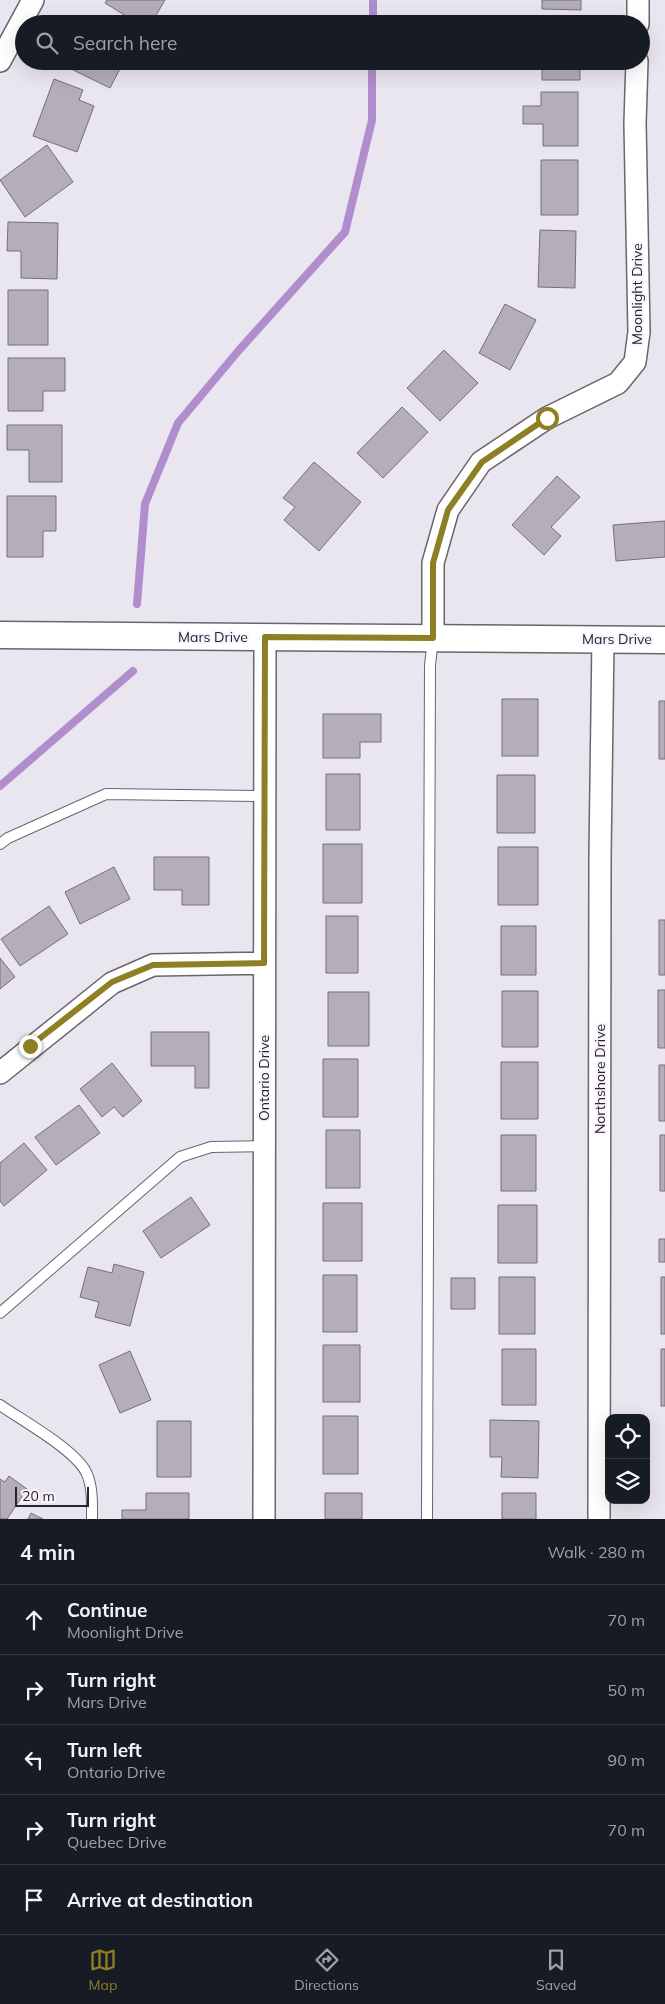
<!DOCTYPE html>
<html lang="en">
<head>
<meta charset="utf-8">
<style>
  body { margin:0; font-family:Mulish,sans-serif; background:#242831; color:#f1f3f6 }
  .controls { position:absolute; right:15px; bottom:15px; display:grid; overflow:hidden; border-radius:10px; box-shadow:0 5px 20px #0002 }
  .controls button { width:45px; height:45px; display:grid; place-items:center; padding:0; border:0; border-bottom:1px solid #363941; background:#171b24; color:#f1f3f6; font:25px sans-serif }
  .scale { position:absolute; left:15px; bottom:12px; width:74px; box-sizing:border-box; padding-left:5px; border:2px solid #272529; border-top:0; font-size:14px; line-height:18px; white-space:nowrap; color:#272529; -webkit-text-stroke:4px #f8f3fc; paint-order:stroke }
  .stop { position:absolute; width:15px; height:15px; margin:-11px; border:4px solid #8e7f25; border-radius:50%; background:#fff }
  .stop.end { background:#8e7f25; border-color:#fff; box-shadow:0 1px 5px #0008 }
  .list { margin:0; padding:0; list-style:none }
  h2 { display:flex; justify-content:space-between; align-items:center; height:65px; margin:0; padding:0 20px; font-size:21px }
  h2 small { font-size:16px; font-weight:400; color:#9ea1a6 }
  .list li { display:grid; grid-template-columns:32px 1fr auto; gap:15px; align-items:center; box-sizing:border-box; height:70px; padding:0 20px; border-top:1px solid #363941 }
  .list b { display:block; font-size:19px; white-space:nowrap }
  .list p { margin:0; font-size:16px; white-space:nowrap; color:#9ea1a6 }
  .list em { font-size:16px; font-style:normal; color:#9ea1a6 }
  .icon { flex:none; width:28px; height:28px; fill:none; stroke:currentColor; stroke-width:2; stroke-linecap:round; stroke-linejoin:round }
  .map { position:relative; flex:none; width:665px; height:1519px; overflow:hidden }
  .search { position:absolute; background:#171b24; box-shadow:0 5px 20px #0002; left:15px; right:15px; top:15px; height:55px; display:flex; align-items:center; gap:12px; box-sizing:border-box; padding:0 18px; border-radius:28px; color:#9ea1a6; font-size:19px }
  .sheet { height:415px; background:#171b24 }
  nav { display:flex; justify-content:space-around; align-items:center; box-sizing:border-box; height:70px; border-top:1px solid #363941; background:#171b24; font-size:14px; color:#9ea1a6 }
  nav a { display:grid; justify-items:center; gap:2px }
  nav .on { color:#8e7f25 }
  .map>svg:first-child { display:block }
</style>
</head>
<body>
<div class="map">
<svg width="665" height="1519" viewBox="0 0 665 1519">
  <rect width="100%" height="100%" fill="#eae6ef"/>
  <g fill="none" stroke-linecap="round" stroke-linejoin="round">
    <!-- stream -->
    <path stroke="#b08dcc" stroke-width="8" d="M373,24V0
      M137,604L145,504L178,423L240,349L345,232L372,120V61
      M0,786L133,671"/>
  </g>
  <!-- building -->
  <path fill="#b3aeb7" stroke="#747078" d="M107,0H165L151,24H139L105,3Z
    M542,0H581V10L542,9Z
    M90,16L104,24H86Z
    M67,61H124L110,88L65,66Z
    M542,61H580V80H542Z
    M54,79L83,90L79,100L94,106L77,152L33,136Z
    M541,92H578V146H543V124H523V106H541Z
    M47,145L73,182L25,217L0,180Z
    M541,160H578V215H541Z
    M8,222L58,223L57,279L21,278V251H7Z
    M540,230L576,231L575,288L538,287Z
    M8,290H48V345H8Z
    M505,304L536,320L510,370L479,353Z
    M444,350L478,383L440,421L407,388Z
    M8,358H65V391H43V411H8Z
    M402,407L428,432L383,478L357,453Z
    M7,425H62V482H29V450H7Z
    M314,462L361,502L319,551L284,520L295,507L283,498Z
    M557,476L580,497L551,527L561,536L544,555L512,525Z
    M7,496H56V531H43V557H7Z
    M665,521V557L616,561L613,525Z
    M502,699H538V756H502Z
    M659,701H665V759H659Z
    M323,714H381V742H360V758H323Z
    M326,774H360V830H326Z
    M497,775H535V833H497Z
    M323,844H362V903H323Z
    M498,847H538V905H498Z
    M154,857H209V905H182V890H154Z
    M114,867L130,899L80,924L65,892Z
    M49,906L68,934L20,966L1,939Z
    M326,916H358V973H326Z
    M659,920H665V975H659Z
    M501,926H536V975H501Z
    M0,958L15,977L0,989Z
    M658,990H665V1048H658Z
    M502,991H538V1047H502Z
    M328,992H369V1046H328Z
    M151,1032H209V1088H195V1066H151Z
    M323,1059H358V1117H323Z
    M501,1062H538V1119H501Z
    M112,1063L142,1101L123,1117L114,1107L102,1117L80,1089Z
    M659,1065H665V1121H659Z
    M79,1105L100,1133L56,1165L35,1137Z
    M326,1130H360V1188H326Z
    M501,1135H536V1191H501Z
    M660,1135H665V1191H660Z
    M24,1143L47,1170L4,1206L0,1201V1163Z
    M191,1197L210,1225L161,1258L143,1231Z
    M323,1203H362V1261H323Z
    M498,1205H537V1263H498Z
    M659,1239H665V1262H659Z
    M114,1264L144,1272L130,1326L95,1317L99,1302L80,1297L88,1267L112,1273Z
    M323,1275H357V1332H323Z
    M499,1277H535V1334H499Z
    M661,1277H665V1334H661Z
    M451,1278H475V1309H451Z
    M323,1345H360V1402H323Z
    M502,1349H536V1405H502Z
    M661,1349H665V1406H661Z
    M130,1351L151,1400L120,1413L99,1365Z
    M323,1416H358V1474H323Z
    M490,1420L539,1421L538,1478L501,1477L502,1457H490Z
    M157,1421H191V1477H157Z
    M9,1476L27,1489L7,1519H0V1479L5,1482Z
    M146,1493H189V1519H122V1510H146Z
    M325,1493H362V1519H325Z
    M502,1493H536V1519H502Z
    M31,1513L43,1519H28Z"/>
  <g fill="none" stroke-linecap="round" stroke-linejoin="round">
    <!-- service casing -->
    <g stroke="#69656d" stroke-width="12">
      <path id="service" d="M0,844L8,838L106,794L264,796
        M0,1313L180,1157L211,1147L264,1146
        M0,1405C23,1421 74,1449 86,1472C93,1486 92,1505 92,1519
        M427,1519L430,665L433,639"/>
    </g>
    <!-- minor casing -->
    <g stroke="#69656d" stroke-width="24">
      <path id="minor" d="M638,24V0
        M0,61L33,0
        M433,638V563L448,510L481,462L547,418L618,383L635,362L639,332L635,123L637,61
        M0,1073L112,983L153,965L264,963
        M264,1519L265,637
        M599,1519L600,857L603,639"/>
    </g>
    <!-- tertiary casing -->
    <g stroke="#69656d" stroke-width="29">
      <path id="tertiary" d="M0,635L665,640"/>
    </g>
    <!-- service -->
    <use href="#service" stroke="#fff" stroke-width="10"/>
    <!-- minor -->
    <use href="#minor" stroke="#fff" stroke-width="21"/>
    <!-- tertiary -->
    <use href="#tertiary" stroke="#fff" stroke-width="26"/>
  </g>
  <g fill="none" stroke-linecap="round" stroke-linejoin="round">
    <!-- route -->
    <path stroke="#8e7f25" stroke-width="6" d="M30,1046L112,982L153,965L264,963L265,637L433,638V563L448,510L482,462L547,418"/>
  </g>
  <g text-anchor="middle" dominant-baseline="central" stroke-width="4" stroke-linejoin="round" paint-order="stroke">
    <!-- street labels -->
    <g font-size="14" fill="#272529" stroke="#f8f3fc">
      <text transform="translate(637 294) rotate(-90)">Moonlight Drive</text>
      <text x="213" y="637">Mars Drive</text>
      <text x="617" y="639">Mars Drive</text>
      <text transform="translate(264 1078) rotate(-90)">Ontario Drive</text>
      <text transform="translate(600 1079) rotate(-90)">Northshore Drive</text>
    </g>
  </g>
</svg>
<div class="controls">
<button><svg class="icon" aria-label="locate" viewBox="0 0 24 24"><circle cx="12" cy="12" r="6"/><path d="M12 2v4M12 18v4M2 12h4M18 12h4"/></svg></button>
<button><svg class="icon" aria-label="layers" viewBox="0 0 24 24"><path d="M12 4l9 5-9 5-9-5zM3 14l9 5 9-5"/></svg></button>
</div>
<div class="scale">20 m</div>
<div class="stop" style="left:547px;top:418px"></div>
<div class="stop end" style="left:30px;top:1046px"></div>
<div class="search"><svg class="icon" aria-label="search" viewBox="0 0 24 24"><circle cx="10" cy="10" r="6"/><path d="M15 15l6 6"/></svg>Search here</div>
</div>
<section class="sheet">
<h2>4 min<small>Walk · 280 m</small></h2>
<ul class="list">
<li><svg class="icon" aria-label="ahead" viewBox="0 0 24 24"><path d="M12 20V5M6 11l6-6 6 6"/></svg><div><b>Continue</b><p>Moonlight Drive</p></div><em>70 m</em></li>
<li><svg class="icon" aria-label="right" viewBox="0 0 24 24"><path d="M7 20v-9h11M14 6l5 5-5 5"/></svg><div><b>Turn right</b><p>Mars Drive</p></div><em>50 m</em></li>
<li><svg class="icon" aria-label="left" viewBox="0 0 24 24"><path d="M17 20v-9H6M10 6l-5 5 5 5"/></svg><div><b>Turn left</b><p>Ontario Drive</p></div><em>90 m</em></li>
<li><svg class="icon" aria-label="right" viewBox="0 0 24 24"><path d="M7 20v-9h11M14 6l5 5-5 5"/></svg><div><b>Turn right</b><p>Quebec Drive</p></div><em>70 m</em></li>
<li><svg class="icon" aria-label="arrive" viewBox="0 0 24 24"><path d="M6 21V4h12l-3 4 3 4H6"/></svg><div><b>Arrive at destination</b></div></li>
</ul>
</section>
<nav>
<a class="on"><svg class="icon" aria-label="map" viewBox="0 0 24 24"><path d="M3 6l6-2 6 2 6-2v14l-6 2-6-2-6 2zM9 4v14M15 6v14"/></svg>Map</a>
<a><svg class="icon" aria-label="directions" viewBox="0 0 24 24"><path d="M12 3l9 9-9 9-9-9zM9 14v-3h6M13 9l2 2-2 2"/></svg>Directions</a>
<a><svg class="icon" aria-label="saved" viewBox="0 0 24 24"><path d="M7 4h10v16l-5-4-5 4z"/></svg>Saved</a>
</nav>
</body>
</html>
